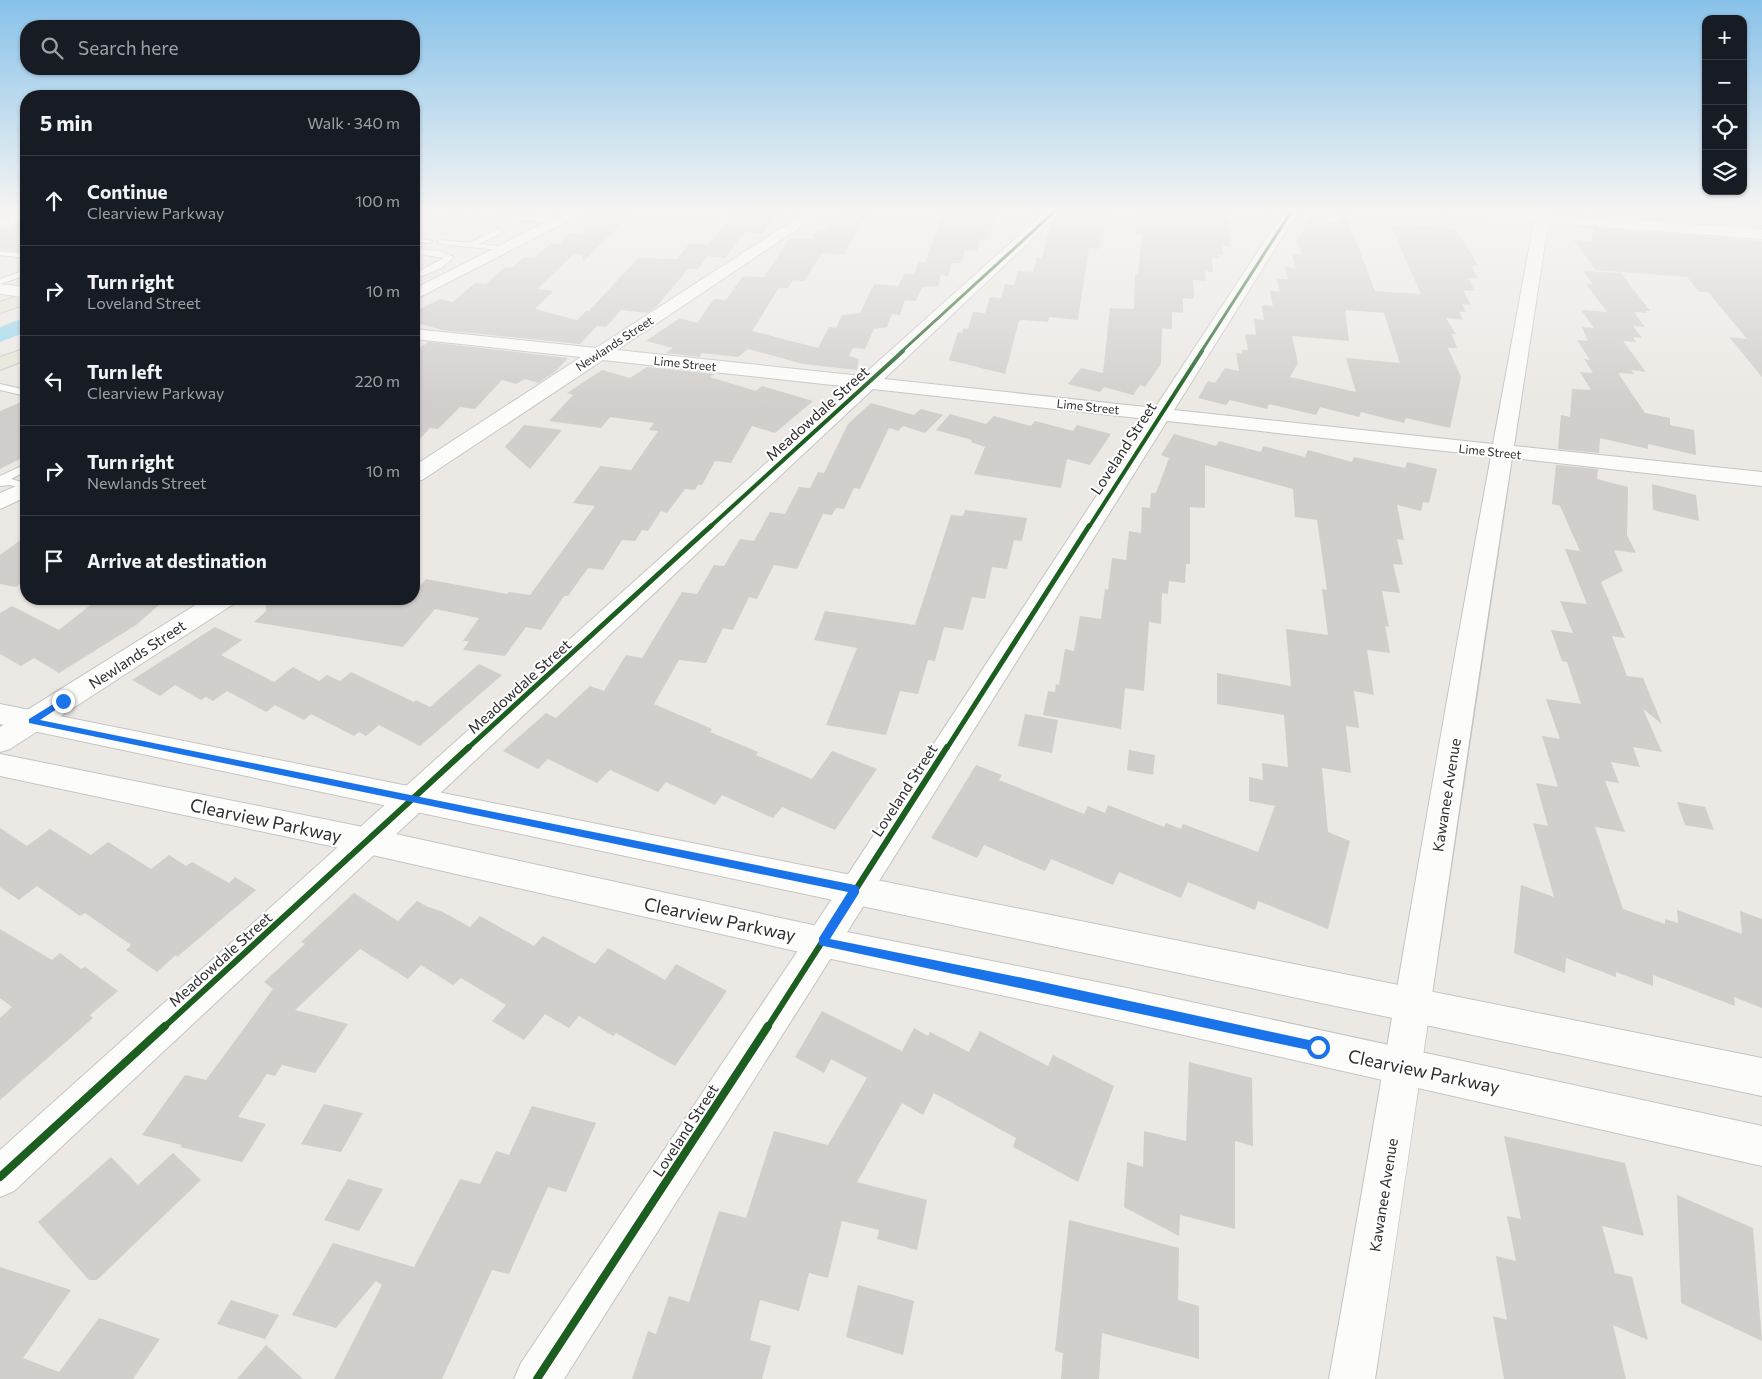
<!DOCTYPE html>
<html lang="en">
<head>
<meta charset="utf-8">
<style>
  body { margin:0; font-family:Commissioner,sans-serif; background:#242831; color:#f1f3f6 }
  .controls { position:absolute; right:15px; top:15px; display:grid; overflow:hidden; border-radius:10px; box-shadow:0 1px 4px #0004 }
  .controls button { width:45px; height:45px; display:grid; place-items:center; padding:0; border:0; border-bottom:1px solid #363941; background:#171b24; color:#f1f3f6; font:25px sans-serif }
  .stop { position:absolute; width:15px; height:15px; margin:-11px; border:4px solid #1a73e8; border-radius:50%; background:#fff }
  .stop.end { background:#1a73e8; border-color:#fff; box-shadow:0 1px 5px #0008 }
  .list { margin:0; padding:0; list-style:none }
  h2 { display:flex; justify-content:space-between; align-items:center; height:65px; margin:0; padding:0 20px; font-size:21px }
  h2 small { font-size:16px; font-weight:400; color:#9ea1a6 }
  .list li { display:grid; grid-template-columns:32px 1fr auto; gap:15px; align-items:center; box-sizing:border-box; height:90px; padding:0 20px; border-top:1px solid #363941 }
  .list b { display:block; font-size:19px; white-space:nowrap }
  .list p { margin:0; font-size:16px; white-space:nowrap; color:#9ea1a6 }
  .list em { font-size:16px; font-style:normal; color:#9ea1a6 }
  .icon { flex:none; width:28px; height:28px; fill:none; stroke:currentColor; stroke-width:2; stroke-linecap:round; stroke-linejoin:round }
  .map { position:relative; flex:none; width:1762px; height:1379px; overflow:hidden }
  .search { position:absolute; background:#171b24; box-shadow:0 1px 4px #0004; left:20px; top:20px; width:400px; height:55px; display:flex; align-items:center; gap:12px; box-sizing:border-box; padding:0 18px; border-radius:20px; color:#9ea1a6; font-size:19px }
  .panel { position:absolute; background:#171b24; box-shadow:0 1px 4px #0004; left:20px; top:90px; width:400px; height:515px; border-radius:20px }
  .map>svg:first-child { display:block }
</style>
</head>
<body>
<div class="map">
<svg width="1762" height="1379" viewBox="0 0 1762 1379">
  <rect width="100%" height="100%" fill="#ece8e4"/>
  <!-- water -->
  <path fill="#99d6ec" d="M26,317V332L0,342V327Z"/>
  <!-- building -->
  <path fill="#d1cecb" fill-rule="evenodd" d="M587,212H633L583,262V255L574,254L537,289L553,291L535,309L577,320L586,311H589L638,258L677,259L690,243L708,245L728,220L731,221L738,212H777L762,234L745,232L725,258L708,256L698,269H688L657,306L647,313L621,310L606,327L597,326L580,344L442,330L414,322V312L440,299L453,302L475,283L486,284L505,267L512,268L524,257L534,258L551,243L559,244L570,233L584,235L585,214Z
    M846,212H867L844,255L822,253L804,281L793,280L788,288H779L752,331L818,348L829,327L836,328L842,315L860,313L874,284L898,286L904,274H914L919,262H925L944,212H997L988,240L980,239L977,251L965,250L962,261L960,263H952L948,276L941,275L938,286L922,287L916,301L905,300L900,315L892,314L887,327L874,329L865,349L853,348L849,356L859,359L857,370L803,364L748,349L738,357L701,353L700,357L666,353L673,348L646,341L680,318L697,323L714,299L726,300L743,276L764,277L790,238L812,239L818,229L827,230L834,219H842Z
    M1063,212H1106L1100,249L1089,248L1078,320L1049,317L1048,322L1022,320L1019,321L1005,374L949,360L958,332L962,333L963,328L968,329L973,312L985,313L990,297L1001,298L1005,284L1014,285L1018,271L1033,272L1037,257L1042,258L1050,225Z
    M1137,212H1211L1227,215L1230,247L1222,246L1223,255H1219V258H1212L1213,272L1205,271L1206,281L1193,280L1194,299L1183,298V313L1172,312V329L1162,328L1161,364L1145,387L1140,385L1133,395L1104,387L1100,392L1068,384L1081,368L1103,373L1110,308L1134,309L1135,274H1138L1142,235L1136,234Z
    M1343,212H1345L1375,291L1421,294L1391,226L1401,228L1402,224L1457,230L1478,266H1471L1478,278H1468L1475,291L1463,290L1471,305L1462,304L1466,312H1459L1463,320L1446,318L1456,334H1452L1457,348H1448L1461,377L1450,428L1406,418L1404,423L1361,412L1359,417L1320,407L1316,415L1269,404L1267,409L1230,400L1226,405L1198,398L1208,381L1215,383L1225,368L1239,371L1236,353L1242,354V350H1248L1245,334L1256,335L1254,319L1264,320L1262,305L1273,306L1270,291L1280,292L1277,279H1288L1285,267L1296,268L1292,254L1302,255L1297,240L1310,218L1337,223ZM1345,310L1384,313L1400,363L1346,358L1356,392L1290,377L1298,363L1292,336L1349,341Z
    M1595,212H1762V227L1595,216Z
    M26,222V252L0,249V230Z
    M1594,228L1762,241V377L1729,337L1747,339L1708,292H1699L1687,277L1596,270L1573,239L1591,242Z
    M1583,271L1621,273L1650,311H1645L1647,313L1634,312L1645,327L1633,326L1642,338L1633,337L1636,342L1623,341L1646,372L1631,370L1634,374L1618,373L1645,413L1670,418V425L1694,430L1696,455L1648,444V449L1600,438L1599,453L1558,449L1561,415L1570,417L1572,389L1591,390L1580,372L1593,373L1584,359L1590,360L1577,340L1588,341L1582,327L1594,328L1581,310L1607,312L1586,284H1593Z
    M429,342L568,358L556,371L538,383L525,379L516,384L502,380L475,409L460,407L438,429L430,428L414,445V351Z
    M647,367L715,374L710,377L756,391L762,386L813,401L775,433L752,426L731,463L715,461L702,485H698L695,490L685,489L667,513L661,511L648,531L642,530L635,541L622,540L603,570L588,568L568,596H564L541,630L526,627L505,656L463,650L469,641H463L479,618L435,609L403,647L254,622L266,611V599H414V593L426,579L507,594L509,592L530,595L595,506L573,503L600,466L631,470L658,431L649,430L654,423L610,417L601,428L549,421L573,395L567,393L602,370L630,378Z
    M26,400V456L0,469V411Z
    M871,403L914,415L921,409L943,415L925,433L903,426L898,431L889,428L860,489L854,488L844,509L836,508L832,515L823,514L797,569L774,565L757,599L749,597L733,630L723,628L706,663L679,660L654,704L712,729L710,732L758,752L756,755L812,779L832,751L877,769L835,830L782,807L773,818L722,795L715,805L666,782L658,792L610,770L597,783L548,759L538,769L503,751L546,713L556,718L590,686L604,691L626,655L642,658L682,592L697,594L714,565L724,566L740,539L754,541L770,512L785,514L799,487L810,488L818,472L824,473L848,424Z
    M950,414L986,424L994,416L1031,426L1035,421L1073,431L1077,425L1111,434L1090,465L1067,459L1061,488L974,474L985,447L971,442L972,440L936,430Z
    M524,425L562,430L530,469L505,447Z
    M1174,434L1216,446L1219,441L1261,452L1263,446L1305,457L1308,450L1352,462L1354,457L1405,468L1407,462L1437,469L1429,503L1423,502L1421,511L1397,505L1404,540L1397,539L1403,565L1393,564L1400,593L1382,591L1389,627L1385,626L1390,653L1367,650L1374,695L1354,691L1359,728L1346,726L1351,773L1322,768L1328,832L1350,841L1328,929L1258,901L1255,910L1188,882L1181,898L1119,872L1113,885L1051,859L1045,871L984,845L977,858L931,838L976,765L1002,775L999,780L1084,814L1088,806L1105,813L1108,805L1164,827L1166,823L1181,829L1183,824L1258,852L1275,806L1249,801V777L1263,780L1262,763L1288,767L1284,715L1217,704V673L1291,686L1286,629L1328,635L1322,589L1327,590L1317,520L1295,517L1293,489L1205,465V508L1190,507V564H1186L1185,583L1169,581L1168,594L1162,593L1161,624L1149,622L1144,691L1125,688L1121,729L1043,715L1048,691L1055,692L1056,684L1059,685L1065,649L1074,651L1080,616L1101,619L1105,589L1108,590L1112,558L1126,560L1129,531L1141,533L1142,507L1150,508L1151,493H1156L1169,458L1161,455Z
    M1556,465L1598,469L1597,479L1628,487L1627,535L1636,553L1614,550L1623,571L1601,582L1625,638L1612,636L1627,676L1643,678L1662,724L1643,709L1662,752L1633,747L1640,767L1611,762L1619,783L1605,781L1625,832L1595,827L1623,909L1665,924V919L1678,923L1677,910L1742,934L1740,911L1762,919V1008L1734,997L1735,1006L1653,975V986L1616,972V977L1566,958L1565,973L1514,953L1521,885L1554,897L1533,823L1548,826L1536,783L1558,787L1542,736L1560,739L1546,699L1581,704L1567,662L1562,661L1551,630L1573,633L1560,601L1587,604L1565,549L1580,551L1560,506L1552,504Z
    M1652,484L1696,495L1699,521L1653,510Z
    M965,510L1027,518L1022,541L1014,540L1007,569L992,567L985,599L972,597L963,630L944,627L935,661L928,660L918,694L900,691L886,735L826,725L857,648L814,640L825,611L915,625L951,515L963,516Z
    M26,536V579L16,587L0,584V555Z
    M98,599H166L136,625L59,673L34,658L21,666L0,654V613L12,606L59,630Z
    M215,627L242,640L221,655L274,682L293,667L319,681L327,675L340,681L351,672L414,702L416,700L430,707L479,664L502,675L420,746L379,725L366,736L359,732L354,736L311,714L304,720L275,705L266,712L227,691L213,701L206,697L201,700L175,685L160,696L132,680Z
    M1025,714L1058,720L1052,753L1018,746Z
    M1129,750L1155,755L1153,775L1127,770Z
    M1677,802L1705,807L1714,830L1685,825Z
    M0,828L27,846L50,829L91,855L108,842L151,869L169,855L186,866L192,862L229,883L235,877L256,890L177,957L176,955L157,972L126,950L131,945L85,913L80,916L37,886L19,900L0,887Z
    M354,893L398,921L417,901L428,907L441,911L470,927L480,916L534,946L543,936L595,964L608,948L665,980L676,964L727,991L675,1066L616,1033L613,1036L579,1016L569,1028L545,1014L524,1040L492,1021L506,1005L461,978L453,985L421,965L408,979L360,949L295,1010L348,1024L315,1073L282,1065L275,1076L267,1074L238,1117L266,1124L242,1162L180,1147L182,1145L142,1135L185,1075L206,1080L273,989L264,982L305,944L301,942Z
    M0,929L52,960L60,953L81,969L85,967L118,991L90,1015L93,1018L0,1100V1018L12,1007L0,998Z
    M822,1011L902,1051L914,1028L928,1036L930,1032L969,1052L980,1031L1048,1066L1053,1055L1114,1086L1078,1182L1013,1147L1016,1138L934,1093L923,1115L902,1103L857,1182L927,1200L917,1250L877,1239L879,1230L842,1221L828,1278L809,1273L799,1311L760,1300L750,1340L771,1346L762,1379H632L648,1331L656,1334L669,1296L689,1302L719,1211L746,1218L774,1131L828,1145L867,1078L831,1059L824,1073L795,1057Z
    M1189,1062L1252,1078L1253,1146L1235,1141V1229L1180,1215L1179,1236L1124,1207L1127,1162L1143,1167L1144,1131L1186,1141Z
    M324,1104L363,1113L341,1152L301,1144Z
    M532,1106L596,1123L566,1192L548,1187L509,1274L492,1270L442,1379H334L382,1285L376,1281L336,1328L292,1315L333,1243L414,1267L460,1179L480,1184L496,1151L509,1155Z
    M1504,1136L1625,1163L1644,1236L1602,1226L1615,1273L1632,1277L1648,1340L1613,1325L1626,1379H1504L1493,1316L1507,1320L1496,1256L1516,1261L1507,1216L1521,1219Z
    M173,1153L201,1180L97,1280H89L38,1222L111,1157L138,1185Z
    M348,1179L383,1189L359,1231L324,1220Z
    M1677,1195L1753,1228L1762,1341L1681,1303Z
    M1069,1220L1179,1248L1178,1300L1199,1306V1359L1102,1333L1099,1379H1061L1063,1353L1055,1351Z
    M0,1267L71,1290L23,1358L59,1372L99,1318L160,1339L133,1379H0Z
    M858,1285L914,1301L903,1355L846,1337Z
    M231,1300L279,1315L265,1339L217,1324Z
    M266,1345L303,1379H237Z"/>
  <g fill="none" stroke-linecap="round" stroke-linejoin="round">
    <!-- service casing -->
    <g stroke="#c5c4c5" stroke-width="2">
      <path id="service" d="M451,212H481L560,220L564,222L560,224Z
        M498,229H501V233L479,244L506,247H509V251L441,244L437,242L441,240L469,243Z
        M414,238L433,241L429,243L414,242Z
        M414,249L439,251L454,257L441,268L417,278L414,277V274L444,258L414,253Z
        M0,251L26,254V258L0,255Z
        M26,270V275L0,284V279Z
        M0,384L26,390V396L0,390Z
        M26,464V471L11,479L26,483V490L10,485L0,486V476Z"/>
    </g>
    <!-- minor casing -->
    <g stroke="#c5c4c5" stroke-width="2">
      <path id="minor" d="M20,212H26V220L0,228V219Z
        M566,212H585L414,300V289Z
        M806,212H823L617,350L862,376L1045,212H1061L884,379L1155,408L1284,212H1298L1174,410L1493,444L1534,222L1451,216L1444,212H1550V215L1762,229V239L1548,223L1514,446L1762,472V486L1512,458C1464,765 1422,1072 1375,1379H1329C1384,1072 1434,763 1491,456L1167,421L819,977L564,1379H514L521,1363L795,955L1147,419L873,389L14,1191L0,1197V1150L851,387L603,360L422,480L414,481V466L581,357L414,339V329L596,348Z
        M0,284L26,287V297L0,294Z
        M26,482V497L0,509V493Z
        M205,599H236L232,605L10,749L0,752V727Z"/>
    </g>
    <!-- secondary casing -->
    <g stroke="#c5c4c5" stroke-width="2">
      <path id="secondary" d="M0,704L1762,1058V1096L0,724Z
        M0,754L368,828L822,927L1122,987L1762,1126V1166L1122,1021L822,957L368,854L0,776Z"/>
    </g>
    <!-- primary casing -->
    <g stroke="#c6c5c4" stroke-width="2">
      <path id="primary" d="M26,293V304L0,313V302Z
        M26,348V360L0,370V357Z"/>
    </g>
    <!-- service -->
    <use href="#service" fill="#fcfcfb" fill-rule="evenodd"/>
    <!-- minor -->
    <use href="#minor" fill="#fcfcfb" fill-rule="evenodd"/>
    <!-- secondary -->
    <use href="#secondary" fill="#fcfcfb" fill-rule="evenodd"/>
    <!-- primary -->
    <use href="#primary" fill="#e8e4d6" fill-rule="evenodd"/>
    <!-- cycleway-far4 casing -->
    <g stroke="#fff" stroke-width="5">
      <path id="cycleway-far4" d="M901,352L1054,212
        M1201,352L1291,212"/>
    </g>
    <!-- cycleway-far3 casing -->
    <g stroke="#fff" stroke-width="6">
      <path id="cycleway-far3" d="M710,527L903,351
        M1089,527L1202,351"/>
    </g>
    <!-- cycleway-far2 casing -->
    <g stroke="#fff" stroke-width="8">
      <path id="cycleway-far2" d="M468,748L711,526
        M947,748L1089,526"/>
    </g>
    <!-- cycleway-far1 casing -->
    <g stroke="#fff" stroke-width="9">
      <path id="cycleway-far1" d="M163,1028L469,747
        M767,1028L947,747"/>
    </g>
    <!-- cycleway casing -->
    <g stroke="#fff" stroke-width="11">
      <path id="cycleway" d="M0,1177L165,1026
        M537,1379L768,1026"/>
    </g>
    <!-- cycleway-far4 -->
    <use href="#cycleway-far4" stroke="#1b5e20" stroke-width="3"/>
    <!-- cycleway-far3 -->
    <use href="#cycleway-far3" stroke="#1b5e20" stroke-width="4"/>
    <!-- cycleway-far2 -->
    <use href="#cycleway-far2" stroke="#1b5e20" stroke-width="5"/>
    <!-- cycleway-far1 -->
    <use href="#cycleway-far1" stroke="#1b5e20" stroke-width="6"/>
    <!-- cycleway -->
    <use href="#cycleway" stroke="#1b5e20" stroke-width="8"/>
  </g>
  <!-- sky -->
  <linearGradient id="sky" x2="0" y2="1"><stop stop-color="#88c2ea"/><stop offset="0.52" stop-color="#f6f5f3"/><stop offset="1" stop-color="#f6f5f3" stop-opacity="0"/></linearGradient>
  <rect width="1762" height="405" fill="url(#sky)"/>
  <!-- route -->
  <path fill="#1a73e8" d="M63,698L66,699V703L40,720L855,885L859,887V893L830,939L1038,981L1318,1042L1324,1047L1318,1052L819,945V938L848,892L29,723V719Z"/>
  <g text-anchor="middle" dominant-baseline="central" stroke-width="4" stroke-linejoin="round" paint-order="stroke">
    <!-- far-street labels -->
    <g font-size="12" fill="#2e2e2e" stroke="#fff">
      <text transform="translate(614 343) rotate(-33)">Newlands Street</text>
      <text transform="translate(685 363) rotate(6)">Lime Street</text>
      <text transform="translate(1088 406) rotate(6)">Lime Street</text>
      <text transform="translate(1490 451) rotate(6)">Lime Street</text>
    </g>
    <!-- street labels -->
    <g font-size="15" fill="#2e2e2e" stroke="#fff">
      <text transform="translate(817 413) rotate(-42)">Meadowdale Street</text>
      <text transform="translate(1123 448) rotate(-57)">Loveland Street</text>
      <text transform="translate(137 654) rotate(-33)">Newlands Street</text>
      <text transform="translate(519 686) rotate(-42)">Meadowdale Street</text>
      <text transform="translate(904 790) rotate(-57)">Loveland Street</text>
      <text transform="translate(1446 795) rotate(-81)">Kawanee Avenue</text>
      <text transform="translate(220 959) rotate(-42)">Meadowdale Street</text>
      <text transform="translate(685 1130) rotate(-57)">Loveland Street</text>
      <text transform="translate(1383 1195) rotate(-81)">Kawanee Avenue</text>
    </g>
    <!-- near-street labels -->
    <g font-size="18" fill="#2e2e2e" stroke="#fff">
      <text transform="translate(266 820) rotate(12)">Clearview Parkway</text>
      <text transform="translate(720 919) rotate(12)">Clearview Parkway</text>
      <text transform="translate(1424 1071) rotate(12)">Clearview Parkway</text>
    </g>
  </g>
</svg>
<div class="controls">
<button>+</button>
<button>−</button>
<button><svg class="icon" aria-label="locate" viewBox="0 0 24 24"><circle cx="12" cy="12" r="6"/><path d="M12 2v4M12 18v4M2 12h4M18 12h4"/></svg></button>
<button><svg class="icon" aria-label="layers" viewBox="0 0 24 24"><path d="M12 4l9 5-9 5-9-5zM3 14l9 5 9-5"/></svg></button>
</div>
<div class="stop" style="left:1318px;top:1047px"></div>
<div class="stop end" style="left:63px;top:701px"></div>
<div class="search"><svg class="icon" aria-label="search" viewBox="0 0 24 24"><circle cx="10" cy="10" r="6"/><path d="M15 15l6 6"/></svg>Search here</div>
<section class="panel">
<h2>5 min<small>Walk · 340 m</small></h2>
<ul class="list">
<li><svg class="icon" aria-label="ahead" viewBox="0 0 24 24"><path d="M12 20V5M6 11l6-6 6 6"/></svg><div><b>Continue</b><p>Clearview Parkway</p></div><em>100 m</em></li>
<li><svg class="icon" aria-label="right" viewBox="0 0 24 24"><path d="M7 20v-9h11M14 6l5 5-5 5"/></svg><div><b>Turn right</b><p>Loveland Street</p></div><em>10 m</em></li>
<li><svg class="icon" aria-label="left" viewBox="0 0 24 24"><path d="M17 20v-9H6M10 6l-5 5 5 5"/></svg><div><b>Turn left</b><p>Clearview Parkway</p></div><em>220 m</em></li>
<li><svg class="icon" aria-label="right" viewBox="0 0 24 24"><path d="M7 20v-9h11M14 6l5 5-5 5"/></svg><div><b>Turn right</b><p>Newlands Street</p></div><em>10 m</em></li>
<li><svg class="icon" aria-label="arrive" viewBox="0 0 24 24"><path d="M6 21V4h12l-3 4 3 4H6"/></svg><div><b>Arrive at destination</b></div></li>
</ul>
</section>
</div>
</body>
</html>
